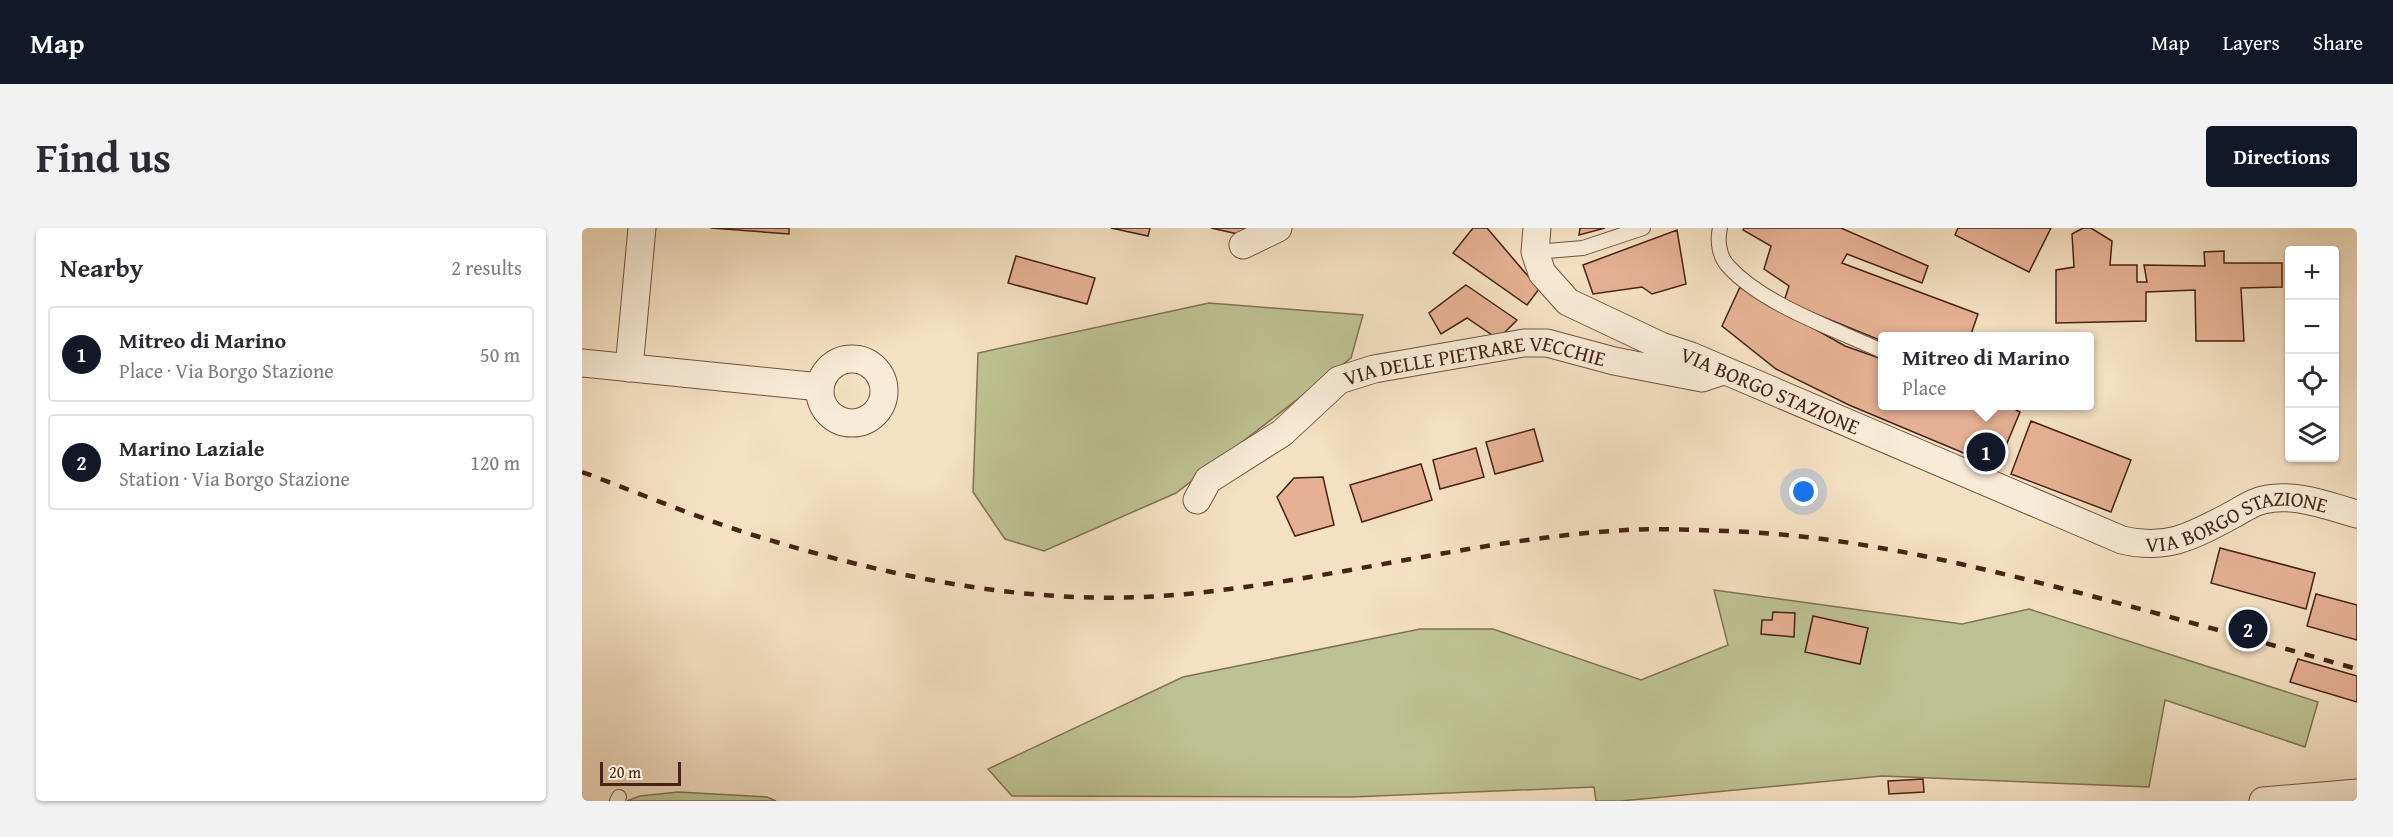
<!DOCTYPE html>
<html lang="en">
<head>
<meta charset="utf-8">
<style>
  body { margin:0; font-family:"Gentium Book Plus",serif; background:#f2f2f3; color:#2b2b33 }
  .controls { position:absolute; right:18px; top:18px; display:grid; overflow:hidden; border-radius:6px; box-shadow:0 2px 4px #0004 }
  .controls button { width:54px; height:54px; display:grid; place-items:center; padding:0; border:0; border-bottom:2px solid #e1e1e2; background:#fff; color:#2b2b33; font:30px sans-serif }
  .scale { position:absolute; left:18px; bottom:15px; width:81px; box-sizing:border-box; padding-left:6px; border:3px solid #462316; border-top:0; font-size:16px; line-height:21px; white-space:nowrap; color:#462316; -webkit-text-stroke:4px #f8ebd7; paint-order:stroke }
  .you { position:absolute; left:1222px; top:264px; width:21px; height:21px; margin:-15px; border:4px solid #fff; border-radius:50%; background:#1a73e8; box-shadow:0 0 0 9px #1a73e833 }
  .badge { display:grid; place-items:center; width:39px; height:39px; border-radius:50%; background:#111827; color:#fff; font-size:20px; font-weight:700 }
  .pin { position:absolute; translate:-50% -50%; border:3px solid #fff; box-shadow:0 2px 6px #0006 }
  .popup { position:absolute; left:1296px; top:104px; width:216px; height:78px; box-sizing:border-box; display:grid; place-content:center; border-radius:6px; background:#fff; filter:drop-shadow(0 2px 4px #0005); font-size:20px; white-space:nowrap; color:#7c7c81 }
  .popup b { font-size:22px; color:#2b2b33 }
  .popup::after { content:''; position:absolute; left:50%; top:100%; margin-left:-12px; border:12px solid transparent; border-top-color:#fff }
  .list { margin:0; padding:0; list-style:none }
  h2 { display:flex; justify-content:space-between; align-items:center; height:78px; margin:0; padding:0 24px; font-size:26px }
  h2 small { font-size:20px; font-weight:400; color:#7c7c81 }
  .list li { display:grid; grid-template-columns:39px 1fr auto; gap:18px; align-items:center; box-sizing:border-box; height:96px; margin:0 12px 12px; padding:0 12px; border:2px solid #e1e1e2; border-radius:6px }
  .list b { display:block; font-size:22px; white-space:nowrap }
  .list p { margin:0; font-size:20px; white-space:nowrap; color:#7c7c81 }
  .list em { font-size:20px; font-style:normal; color:#7c7c81 }
  .icon { flex:none; width:33px; height:33px; fill:none; stroke:currentColor; stroke-width:2; stroke-linecap:round; stroke-linejoin:round }
  .map { position:relative; flex:none; width:1775px; height:573px; overflow:hidden; border-radius:6px }
  header { display:flex; align-items:center; gap:36px; box-sizing:border-box; height:84px; padding:0 30px; background:#111827; color:#fff }
  header strong { font-size:28px }
  nav { display:flex; gap:33px; margin-inline-start:auto; font-size:21px }
  .intro { display:flex; align-items:center; justify-content:space-between; box-sizing:border-box; height:144px; padding:0 36px }
  h1 { margin:0; font-size:42px }
  .button { padding:15px 27px; border-radius:6px; background:#111827; color:#fff; font-size:21px; font-weight:700 }
  main { display:flex; gap:36px; padding:0 36px }
  aside { flex:1; background:#fff; border-radius:6px; box-shadow:0 2px 4px #0004 }
  .map>svg:first-child { display:block }
</style>
</head>
<body>
<header>
<strong>Map</strong>
<nav><a>Map</a><a>Layers</a><a>Share</a></nav>
</header>
<div class="intro"><h1>Find us</h1><a class="button">Directions</a></div>
<main>
<aside>
<h2>Nearby<small>2 results</small></h2>
<ul class="list">
<li><span class="badge">1</span><div><b>Mitreo di Marino</b><p>Place · Via Borgo Stazione</p></div><em>50 m</em></li>
<li><span class="badge">2</span><div><b>Marino Laziale</b><p>Station · Via Borgo Stazione</p></div><em>120 m</em></li>
</ul>
</aside>
<div class="map">
<svg width="1775" height="573" viewBox="0 0 1775 573">
  <rect width="100%" height="100%" fill="#f4e0c2"/>
  <filter id="stains"><feTurbulence type="fractalNoise" baseFrequency=".00333" numOctaves="4"/><feColorMatrix values="0 0 0 0 .2 0 0 0 0 .09 0 0 0 0 .02 0 0 0 .5 -.17"/></filter>
  <radialGradient id="worn" r=".72"><stop offset=".6" stop-color="#630" stop-opacity="0"/><stop offset="1" stop-color="#630" stop-opacity=".3"/></radialGradient>
  <!-- green -->
  <path fill="#bec292" stroke="#827254" stroke-width="1.5" d="M627,75L781,87L769,130L594,265L462,323L423,311L391,264L396,125Z
    M1132,362L1380,396L1447,381L1736,474L1723,519L1583,472L1567,559L1300,548L1039,573H1014L1012,559L770,569L430,568L406,541L601,449L838,401H911L1059,452L1146,417Z
    M96,564L185,569L194,573H45L58,568Z"/>
  <!-- building -->
  <path fill="#e5b093" stroke="#462316" stroke-width="1.5" d="M129,0H207V6Z
    M529,0H568L566,8Z
    M629,0H667L665,8Z
    M891,0H905L957,61L945,77L871,25Z
    M998,0H1023L997,7Z
    M1162,0H1259L1346,38L1340,55L1265,26L1260,35L1396,86L1388,109H1300V113L1202,73L1207,58L1182,41L1189,18L1161,2Z
    M1376,0H1469L1447,44L1373,7Z
    M1501,0H1509L1530,13L1528,37H1555V54H1565L1562,37L1623,38L1622,24L1642,23V35H1700V59L1659,60L1662,113H1614L1613,62L1564,64V93L1474,95V42L1492,39L1490,6Z
    M1095,2L1104,56L1070,66L1060,59L1011,66L1001,37Z
    M434,28L513,50L505,76L426,55Z
    M884,57L935,92L916,111L885,90L859,106L847,85Z
    M1158,59L1263,118L1300,131V178H1427L1438,184L1415,239L1267,177L1194,141L1140,98Z
    M1449,193L1549,232L1529,284L1429,246Z
    M952,201L961,233L913,246L904,214Z
    M894,220L902,249L858,261L851,232Z
    M839,236L850,272L780,294L768,257Z
    M741,249L752,297L713,308L695,269L712,250Z
    M1638,320L1733,345L1724,381L1629,355Z
    M1734,366L1775,377V412L1725,398Z
    M1191,384L1213,385L1212,409L1179,406L1180,392H1190Z
    M1231,388L1286,400L1278,436L1223,424Z
    M1716,431L1775,448V474L1708,454Z
    M1341,551L1342,564L1307,566L1306,553Z"/>
  <g fill="none" stroke-linecap="round" stroke-linejoin="round">
    <!-- service casing -->
    <g stroke="#725241" stroke-width="16">
      <path id="service" d="M1138,0C1135,13 1137,29 1147,39C1182,77 1253,101 1300,123
        M953,24L1001,20L1061,0
        M35,573L37,569"/>
    </g>
    <!-- minor casing -->
    <g stroke="#725241" stroke-width="29">
      <g id="minor">
        <path id="s1" d="M955,0L953,24L960,45L986,74L1079,118L1109,128L1540,312C1586,323 1612,307 1652,286C1661,281 1671,274 1681,272C1711,264 1746,278 1775,286"/>
        <path d="M661,17L696,0"/>
        <circle cx="270" cy="163" r="32"/>
        <path d="M0,135L238,159"/>
        <path d="M47,140L60,0"/>
        <path id="s2" d="M615,272L626,252L700,205L757,152L792,141L942,115H965L1032,133L1120,150L1138,144"/>
        <path d="M1681,573L1775,565"/>
      </g>
    </g>
    <!-- service -->
    <use href="#service" stroke="#f8ebd7" stroke-width="14"/>
    <!-- minor -->
    <use href="#minor" stroke="#f8ebd7" stroke-width="27"/>
    <!-- rail -->
    <path stroke="#462316" stroke-width="4.5" stroke-dasharray="10 10" stroke-linecap="butt" d="M0,244C57,265 113,289 171,307C307,349 449,379 593,367C744,354 892,311 1044,302C1077,300 1111,302 1144,303C1267,307 1384,336 1502,366C1593,390 1684,415 1775,441"/>
  </g>
  <g text-anchor="middle" dominant-baseline="central" stroke-width="5" stroke-linejoin="round" paint-order="stroke">
    <!-- street labels -->
    <g font-size="21" fill="#462316" stroke="#f8ebd7">
      <text stroke="none"><textPath href="#s2" startOffset="327">VIA DELLE PIETRARE VECCHIE</textPath></text>
      <text stroke="none"><textPath href="#s1" startOffset="306">VIA BORGO STAZIONE</textPath></text>
      <text stroke="none"><textPath href="#s1" startOffset="808">VIA BORGO STAZIONE</textPath></text>
    </g>
  </g>
  <rect width="100%" height="100%" filter="url(#stains)"/>
  <rect width="100%" height="100%" fill="url(#worn)"/>
</svg>
<div class="controls">
<button>+</button>
<button>−</button>
<button><svg class="icon" aria-label="locate" viewBox="0 0 24 24"><circle cx="12" cy="12" r="6"/><path d="M12 2v4M12 18v4M2 12h4M18 12h4"/></svg></button>
<button><svg class="icon" aria-label="layers" viewBox="0 0 24 24"><path d="M12 4l9 5-9 5-9-5zM3 14l9 5 9-5"/></svg></button>
</div>
<div class="scale">20 m</div>
<div class="you"></div>
<div class="pin badge" style="left:1404px;top:224px">1</div>
<div class="popup"><b>Mitreo di Marino</b>Place</div>
<div class="pin badge" style="left:1666px;top:401px">2</div>
</div>
</main>
</body>
</html>
